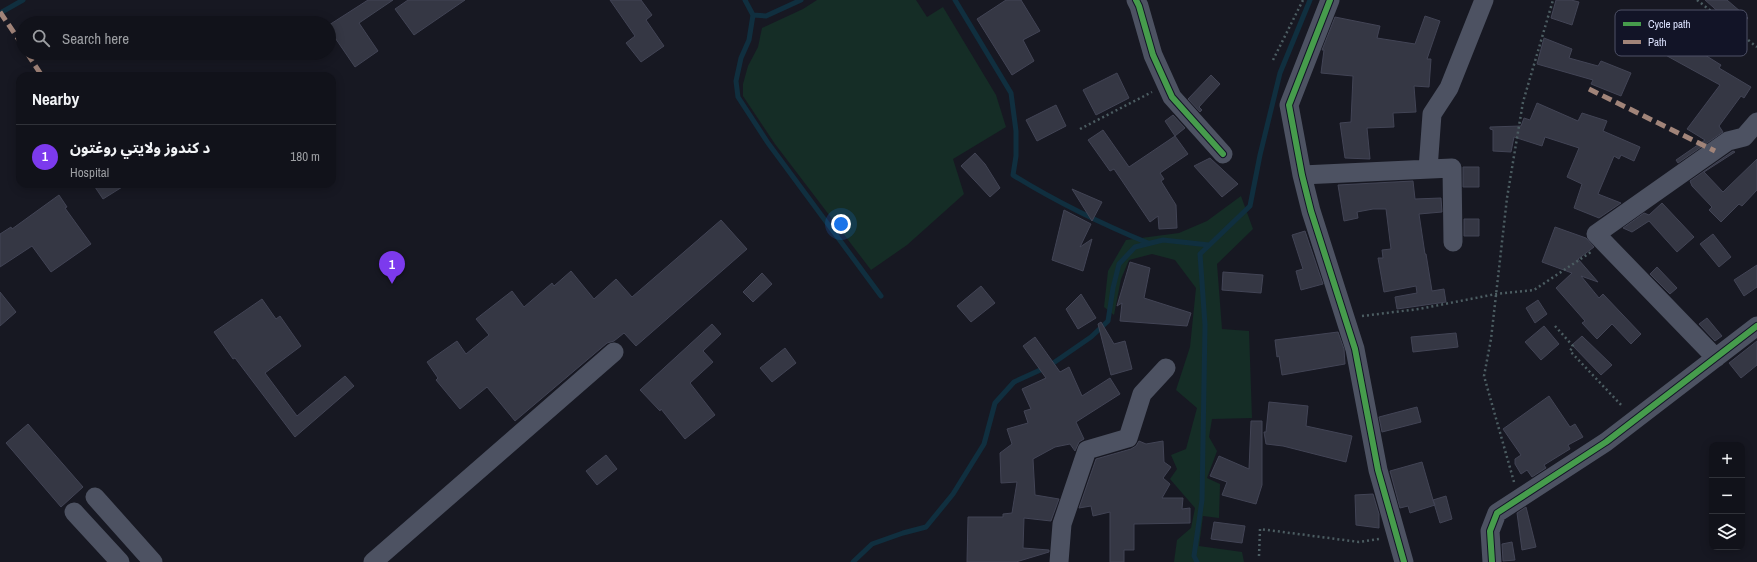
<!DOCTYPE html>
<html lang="en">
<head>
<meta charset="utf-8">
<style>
  body { margin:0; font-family:"Archivo Narrow","Noto Sans Arabic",sans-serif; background:#1e2027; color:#f1f3f6 }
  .controls { position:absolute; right:12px; bottom:12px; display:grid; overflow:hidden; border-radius:8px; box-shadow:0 2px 10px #0003 }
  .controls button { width:36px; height:36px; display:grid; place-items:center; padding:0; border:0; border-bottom:1px solid #303239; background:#11121a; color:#f1f3f6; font:20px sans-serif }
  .you { position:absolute; left:841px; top:224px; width:14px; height:14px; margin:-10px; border:3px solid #fff; border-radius:50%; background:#1a73e8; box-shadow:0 0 0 6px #1a73e833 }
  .badge { display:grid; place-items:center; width:26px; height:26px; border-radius:50%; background:#7c3aed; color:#fff; font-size:13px; font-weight:700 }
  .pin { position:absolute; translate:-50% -33px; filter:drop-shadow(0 1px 2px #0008) }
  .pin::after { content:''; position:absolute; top:21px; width:14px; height:12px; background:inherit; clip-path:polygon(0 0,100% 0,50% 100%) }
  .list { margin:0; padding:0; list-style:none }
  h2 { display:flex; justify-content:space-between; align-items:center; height:52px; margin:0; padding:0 16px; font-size:17px }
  h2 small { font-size:13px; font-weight:400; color:#9c9ea2 }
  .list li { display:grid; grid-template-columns:26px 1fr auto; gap:12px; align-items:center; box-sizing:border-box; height:64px; padding:0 16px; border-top:1px solid #303239 }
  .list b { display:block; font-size:15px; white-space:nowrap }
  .list p { margin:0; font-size:13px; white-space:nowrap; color:#9c9ea2 }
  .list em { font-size:13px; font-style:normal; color:#9c9ea2 }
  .icon { flex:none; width:22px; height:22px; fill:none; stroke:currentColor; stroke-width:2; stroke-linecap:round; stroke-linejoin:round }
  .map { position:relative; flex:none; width:1757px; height:562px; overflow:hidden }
  .search { position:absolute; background:#11121a; box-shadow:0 2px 10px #0003; left:16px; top:16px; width:320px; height:44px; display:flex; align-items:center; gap:10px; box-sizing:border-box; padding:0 14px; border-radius:22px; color:#9c9ea2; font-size:15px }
  .panel { position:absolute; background:#11121a; box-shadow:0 2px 10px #0003; left:16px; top:72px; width:320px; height:116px; border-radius:12px }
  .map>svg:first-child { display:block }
</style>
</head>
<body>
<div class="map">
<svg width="1757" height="562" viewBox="0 0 1757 562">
  <rect width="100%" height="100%" fill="#171822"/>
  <!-- green -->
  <path fill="#152d26" d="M817,0H916L927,17L943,7L996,95L1006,127L953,159L964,194L907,245L871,270L775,144L743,96V84L748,66L758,47L762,28L803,9Z
    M1241,196L1253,229L1217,264L1222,329L1249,331L1252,418L1212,419L1209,437L1217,451L1207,478L1220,484L1219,518L1203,516L1199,546L1242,552L1244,562H1174L1177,540L1191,528L1195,508L1170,479L1177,469L1171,455L1186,449L1197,408L1176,390L1190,347L1196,288L1175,260L1152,254L1129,260L1121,279L1114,315L1104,307L1108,271L1126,240L1179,233L1207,221Z"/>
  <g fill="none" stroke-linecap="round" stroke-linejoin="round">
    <!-- stream -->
    <path stroke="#102f3f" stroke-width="5" d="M745,0L753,15L766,16L801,0
      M955,0L1011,93L1016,131V156L1013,175C1055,201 1102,224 1148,243
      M0,13L23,0
      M753,15L749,40L741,58L736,81L738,97L768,143L881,296
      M853,562L872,544L903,533L926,527L953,494L984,444L995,403L1014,382L1049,366L1091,337L1108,321L1113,288L1119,264L1135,247L1163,240L1209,245
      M1197,562L1194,556L1202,500L1205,325L1200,254L1250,206L1260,155L1280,73L1310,0"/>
  </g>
  <!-- building -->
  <path fill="#353744" stroke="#424455" d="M368,0H393L359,23L378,51L355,67L329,29V25Z
    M408,0H465L414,35L395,9Z
    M610,0H641L652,15L646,20L664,46L641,62L626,43L635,36Z
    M1006,0H1021L1040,31L1023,40L1034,61L1012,75L977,19Z
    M1556,0H1571L1579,2L1572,25L1551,18Z
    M1705,0H1727L1748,18L1738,29Z
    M1425,16L1440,21L1427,59H1431L1429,87L1414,86L1416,112L1393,113L1394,127L1367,128L1370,159L1345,158L1340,123L1351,122L1353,76L1321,73L1324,50H1322L1335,17L1380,26L1377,38L1415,44Z
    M1633,16L1678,44L1681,40L1721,65L1719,68L1751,87L1744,98L1741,96L1719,126L1723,132L1678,163L1676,160L1705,140L1687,129L1720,85L1669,57L1624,29Z
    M1544,38L1572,49L1569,58L1598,66L1601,61L1631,73L1621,96L1591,84L1593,80L1537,64Z
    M1117,73L1129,98L1096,115L1083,90Z
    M1211,75L1220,84L1199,107L1202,110L1200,112L1188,99Z
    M1537,103L1578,121L1582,113L1607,121L1603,131L1640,147L1634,161L1621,155L1619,159L1614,156L1598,194L1621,203L1599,218L1574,208L1582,184L1567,177L1579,148L1545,137L1542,146L1514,137L1511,152L1493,151V130L1490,129V127L1521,126L1524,118L1530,120Z
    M1056,105L1066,126L1037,141L1026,120Z
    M1173,115L1185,128L1175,136L1165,121Z
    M1103,130L1129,167L1175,136L1188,154L1160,173L1164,179L1161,181L1176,205L1177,228L1159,229L1158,216L1150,222L1114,169L1110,171L1088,140Z
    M1733,151L1735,152L1704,172L1723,192L1757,159V190L1742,206L1739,204L1721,222L1709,210L1712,207L1692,186L1690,181Z
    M975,153L985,164L1000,188L990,197L961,166Z
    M1210,158L1238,184L1222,197L1194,166Z
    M1463,167H1479V187H1463Z
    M1413,181L1415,199L1441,198L1442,212L1419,214L1425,254H1426L1432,291L1444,289L1446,302L1397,309L1395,297L1417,293L1416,286L1384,292L1378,258H1383L1382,250L1391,249L1386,209H1373L1357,212L1358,218L1344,221L1338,185Z
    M93,184H127L103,199Z
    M1072,189L1102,202L1092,221Z
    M59,195L67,207L65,208L91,244L51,272L32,246L0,267V234L11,227L12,229Z
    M1662,203L1694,237L1677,252L1649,221L1632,232L1623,228L1644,213L1649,215Z
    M1064,210L1091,224L1080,247L1092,239L1083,271L1052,260Z
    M1464,219H1479V236H1464Z
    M721,220L747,249L636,346L624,333L614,341L607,343L515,421L487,387L460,409L436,380L438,378L427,362L457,341L466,354L489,335L476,319L512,291L524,307L552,283L554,286L571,271L594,299L616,279L632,297Z
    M1555,227L1586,238L1594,247L1578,259L1598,282L1581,276L1599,298L1603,294L1641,334L1631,344L1612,324L1597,339L1582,323L1585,321L1556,288L1572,273L1542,262Z
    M1305,231L1323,284L1301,290L1296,271L1303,269L1292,235Z
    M1713,234L1731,257L1719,267L1700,244Z
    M1130,262L1150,268L1144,298L1191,313L1187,326L1120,321L1122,303L1117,306Z
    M1757,265V287L1744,296L1734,280Z
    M1657,267L1677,288L1670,294L1650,274Z
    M1223,272L1263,275L1261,293L1222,290Z
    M762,273L772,284L753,302L743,292Z
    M981,286L995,303L971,322L957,306Z
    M0,292L16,312L0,326Z
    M1081,294L1096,318L1078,329L1066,309Z
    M262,299L276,319L280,316L301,346L265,373L297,416L345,376L354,386L295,437L235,358L233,359L214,332Z
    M1538,300L1547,314L1535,323L1526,308Z
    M1707,318L1722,336L1715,341L1699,324Z
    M1101,322L1114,344L1125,341L1132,369L1111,375L1098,324Z
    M712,324L721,334L703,351L713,362L690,383L715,415L685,439L661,409L660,411L640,390Z
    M1544,326L1559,344L1541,360L1525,342Z
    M1338,332L1344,349L1345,364L1282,375L1279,356L1277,357L1275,340Z
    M1456,333L1458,347L1413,352L1411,337Z
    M1582,336L1612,365L1601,375L1572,345Z
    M1035,337L1060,372L1069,367L1082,396L1110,378L1120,394L1076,422L1084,439L1079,442L1075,451L1070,444L1055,447L1033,459L1035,495L1059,499L1051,521L1024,518L1023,548L1049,550V552L1016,562H967L968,517H1003V514L1012,513L1017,482L1001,483L1000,453L1012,444L1007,429L1028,423L1024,411L1031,409L1022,389L1046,378L1023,346Z
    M1757,341V365L1741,378L1729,363Z
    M785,348L796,363L772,382L760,368Z
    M1549,396L1570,427L1575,424L1583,437L1568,445L1570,449L1544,465L1546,468L1532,477L1527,470L1521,474L1515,464V459L1521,455L1503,429Z
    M1269,402L1308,406L1306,426L1352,436L1346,462L1283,446L1266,444L1264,432H1266Z
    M1417,407L1421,422L1382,432L1379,417Z
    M1251,421H1262V485L1256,504L1222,495L1227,482L1210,476L1219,456L1249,469Z
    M28,424L83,487L61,507L6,443Z
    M1139,441L1146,444L1163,441L1164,462L1171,467L1163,478L1170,484L1162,498H1183L1182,509L1190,508V523L1134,524V550H1124V562H1110V512L1093,516L1091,506L1079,508L1096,459L1131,449L1136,446Z
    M606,455L617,469L597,485L586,471Z
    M1422,462L1433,500L1446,496L1452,519L1440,523L1433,500L1435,505L1410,513L1408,506L1400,508L1390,471Z
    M1373,494L1379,514V528L1356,525L1355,495Z
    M1526,507L1536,547L1522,550L1517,513Z
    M1214,522L1245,526L1242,543L1211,539Z
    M1512,542L1515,560L1503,561L1502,544Z"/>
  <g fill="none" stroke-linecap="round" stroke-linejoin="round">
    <!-- path -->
    <path stroke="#4c5d62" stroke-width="2.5" stroke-dasharray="2 3" stroke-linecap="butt" d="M1697,0L1757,47
      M1273,60L1303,0
      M1080,129L1152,92
      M1362,316L1419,309L1496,294L1534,290L1591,252
      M1555,326L1573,346L1570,351L1623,407
      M1514,482L1484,376L1491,339L1507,198L1523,102L1553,0
      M1259,556L1260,529L1359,542L1379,539"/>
    <!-- minor -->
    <path stroke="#4d5262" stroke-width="19" d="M1136,0L1139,6L1153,55L1172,97L1223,154
      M1330,0L1289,105L1302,175L1311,211L1355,349L1378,470L1404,562
      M1428,169L1432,114L1449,88L1484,0
      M1302,175L1452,168L1453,242
      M1716,358L1596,234L1728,141L1744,137L1757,122
      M95,497L153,562
      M74,512L120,562
      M373,562L614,352
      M1059,562L1062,524L1087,450L1128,438L1142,394L1166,368
      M1492,562L1490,531L1497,513L1606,442L1757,326"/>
    <!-- quiet -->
    <path stroke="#a18479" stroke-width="5" stroke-dasharray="10 5" stroke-linecap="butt" d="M0,12L23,46
      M27,53L42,76
      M1589,89L1715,151"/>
    <!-- cycleway casing -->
    <g stroke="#121427" stroke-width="8">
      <path id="cycleway" d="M1136,0L1139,6L1153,55L1172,97L1223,154
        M1330,0L1289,105L1302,175L1311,211L1355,349L1378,470L1404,562
        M1492,562L1490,531L1497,513L1606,442L1757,326"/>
    </g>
    <!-- cycleway -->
    <use href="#cycleway" stroke="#469c4c" stroke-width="6"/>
  </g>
  <!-- legend -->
  <rect x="1615" y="10" width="132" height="46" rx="6" fill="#121427" stroke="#4e5167" stroke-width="1"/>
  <rect x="1623" y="22" width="18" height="4" fill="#469c4c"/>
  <rect x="1623" y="40" width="18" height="4" fill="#a18479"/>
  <g font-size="11" fill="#dae0fc">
    <text x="1648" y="28">Cycle path</text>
    <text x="1648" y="46">Path</text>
  </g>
</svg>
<div class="controls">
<button>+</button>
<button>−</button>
<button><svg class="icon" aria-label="layers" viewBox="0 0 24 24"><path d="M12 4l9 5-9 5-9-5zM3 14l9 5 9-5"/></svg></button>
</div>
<div class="you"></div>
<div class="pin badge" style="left:392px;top:284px">1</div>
<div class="search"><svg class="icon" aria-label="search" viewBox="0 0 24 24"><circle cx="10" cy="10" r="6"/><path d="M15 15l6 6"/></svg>Search here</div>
<section class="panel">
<h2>Nearby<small></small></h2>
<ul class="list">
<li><span class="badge">1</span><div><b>د کندوز ولایتي روغتون</b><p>Hospital</p></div><em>180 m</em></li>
</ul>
</section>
</div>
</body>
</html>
